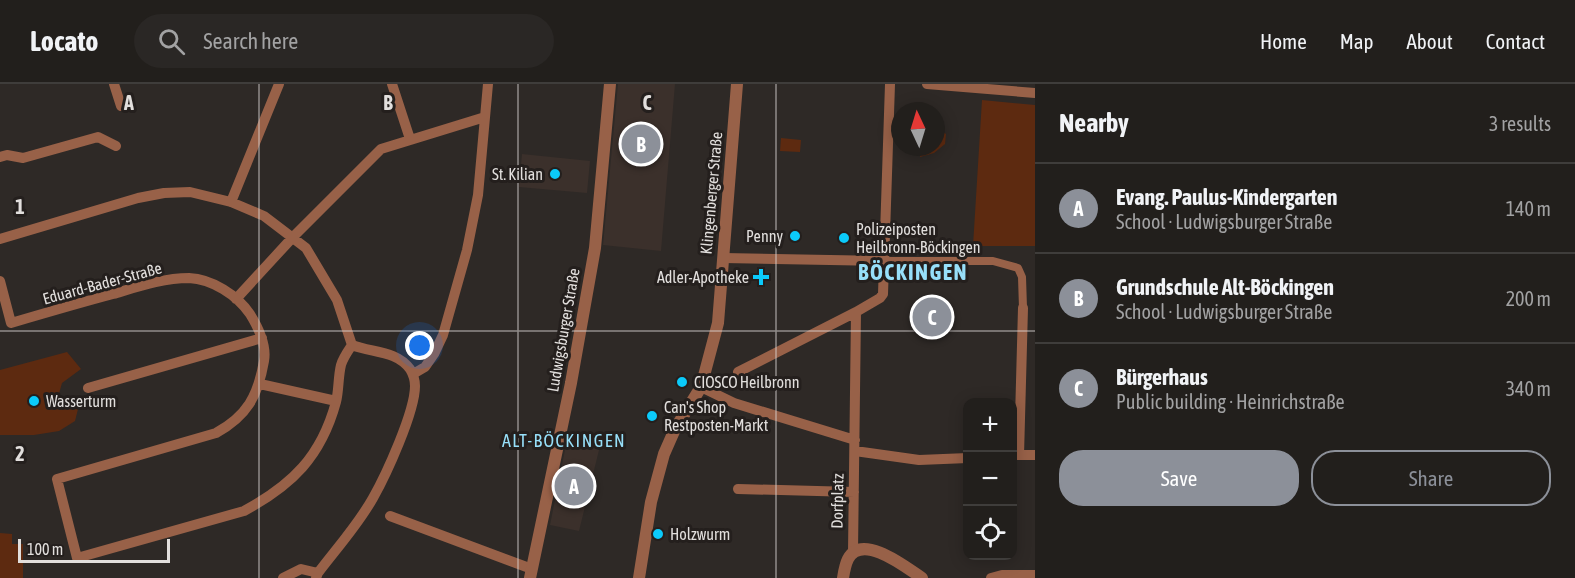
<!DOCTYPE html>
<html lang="en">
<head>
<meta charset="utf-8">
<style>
  body { margin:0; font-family:"Asap Condensed",sans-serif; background:#2a2725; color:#f1f3f6 }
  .controls { position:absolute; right:18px; bottom:18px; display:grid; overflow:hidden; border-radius:12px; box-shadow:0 3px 15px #0003 }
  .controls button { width:54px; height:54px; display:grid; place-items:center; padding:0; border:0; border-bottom:2px solid #3f3d3b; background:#221f1c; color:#f1f3f6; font:30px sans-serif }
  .compass { position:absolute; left:891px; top:18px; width:54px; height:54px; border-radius:50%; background:#221f1c; box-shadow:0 3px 15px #0003; rotate:356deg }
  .scale { position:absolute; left:18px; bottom:15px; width:152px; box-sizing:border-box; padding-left:6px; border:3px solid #e2dfdd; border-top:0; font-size:16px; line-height:21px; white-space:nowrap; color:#e2dfdd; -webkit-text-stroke:4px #241f1d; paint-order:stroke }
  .you { position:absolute; left:420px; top:262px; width:21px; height:21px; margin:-15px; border:4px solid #fff; border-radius:50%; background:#1a73e8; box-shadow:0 0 0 9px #1a73e833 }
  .badge { display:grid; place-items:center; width:39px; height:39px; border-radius:50%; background:#8c9099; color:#fff; font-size:20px; font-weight:700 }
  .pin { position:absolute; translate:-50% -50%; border:3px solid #fff; box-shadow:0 2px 6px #0006 }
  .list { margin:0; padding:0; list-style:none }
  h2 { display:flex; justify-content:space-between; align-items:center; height:78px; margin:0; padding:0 24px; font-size:26px }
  h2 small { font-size:20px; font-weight:400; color:#a2a2a3 }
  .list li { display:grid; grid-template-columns:39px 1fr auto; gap:18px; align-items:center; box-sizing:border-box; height:90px; padding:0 24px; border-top:2px solid #3f3d3b }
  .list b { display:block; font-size:22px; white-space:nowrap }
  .list p { margin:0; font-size:20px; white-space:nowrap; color:#a2a2a3 }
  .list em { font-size:20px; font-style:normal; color:#a2a2a3 }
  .actions { display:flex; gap:12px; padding:18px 24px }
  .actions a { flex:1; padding:14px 0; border:2px solid #8c9099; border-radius:24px; text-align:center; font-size:21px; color:#8c9099 }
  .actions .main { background:#8c9099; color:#fff }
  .icon { flex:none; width:33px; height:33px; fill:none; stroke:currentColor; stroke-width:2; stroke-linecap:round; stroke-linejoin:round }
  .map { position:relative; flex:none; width:1035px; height:494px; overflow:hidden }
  header { display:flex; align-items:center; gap:36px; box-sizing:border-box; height:84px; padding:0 30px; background:#221f1c; border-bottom:2px solid #3f3d3b }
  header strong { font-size:28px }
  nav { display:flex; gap:33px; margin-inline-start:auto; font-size:21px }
  .search { width:420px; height:54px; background:#2a2725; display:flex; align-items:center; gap:15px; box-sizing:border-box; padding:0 21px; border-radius:33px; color:#a2a2a3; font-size:22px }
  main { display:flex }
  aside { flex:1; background:#221f1c }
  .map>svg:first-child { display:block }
</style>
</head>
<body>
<header>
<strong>Locato</strong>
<div class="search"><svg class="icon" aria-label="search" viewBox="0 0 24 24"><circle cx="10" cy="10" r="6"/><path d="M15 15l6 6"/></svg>Search here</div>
<nav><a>Home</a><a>Map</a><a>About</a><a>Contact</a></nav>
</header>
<main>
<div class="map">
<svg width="1035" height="494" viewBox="0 0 1035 494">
  <rect width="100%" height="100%" fill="#2e2926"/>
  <!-- built -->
  <path fill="#3b302b" d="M618,0H675L661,167L603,161Z
    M522,70L590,77L587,109L519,103Z
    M567,356L600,362L579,447L550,441Z"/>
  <!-- green -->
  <path fill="#5d2a10" d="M982,16L1035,21V162H973Z
    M936,43L946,50L945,60L934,69L920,73V63H936Z
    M781,54L801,56L800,68L780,67Z
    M67,268L81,285L62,299L58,313L64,320L78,325L75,337L59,347L34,351H0V286Z
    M0,449L12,450V460H23V494H0Z"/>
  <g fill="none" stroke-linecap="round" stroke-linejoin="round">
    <!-- pedestrian -->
    <path stroke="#986148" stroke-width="8" d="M884,177H993L1018,184L1022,193L1023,224"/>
    <!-- minor -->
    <path stroke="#986148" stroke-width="10" d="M114,0L121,22
      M392,0L410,55
      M927,0L1035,9
      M0,73L7,71L23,74L98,53L116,62
      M231,118L279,0
      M0,155L138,114L164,109L190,108L231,118L264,132L306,164L337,216L352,261C372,269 396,266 410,285C413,290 415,296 415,302C415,328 386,391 373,414C358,441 336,465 318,489L316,494
      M723,174L884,177
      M0,197L11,239C45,229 79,219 113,210C137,203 163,194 189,194C212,195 237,211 250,230C258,243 267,261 264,277C258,312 247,332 216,349L57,395L77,474L244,427C292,401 321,373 336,318C339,306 338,293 341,281C343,274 348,267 352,261
      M236,215L293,153L381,65L485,33
      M738,288L856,228
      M413,290L425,283L434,270L443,251L467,166L478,111L488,0
      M260,300L336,317
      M701,303L734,319L855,356
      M88,304L262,254
      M855,367L919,376L968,374
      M1013,371H1035
      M1019,371L1023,224
      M738,405L854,408
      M390,432L532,485
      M853,468L856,228L880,214L883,210L890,0
      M283,494L301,485L318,489
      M991,494L1002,491H1034"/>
    <!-- tertiary -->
    <path stroke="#986148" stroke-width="12" d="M530,494L571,299L595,164L610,0
      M639,494L651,418L664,370L675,345L701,303L718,239L737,0
      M843,494C844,488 845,481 848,475C862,448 907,484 922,494"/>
  </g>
  <!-- grid -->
  <path fill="none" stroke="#e2dfdd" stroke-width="1.5" stroke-opacity="0.55" d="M259,0V494M518,0V494M776,0V494M0,247H1035"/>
  <!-- markers -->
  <g fill="#0bcafa" stroke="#241f1d" stroke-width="2">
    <circle cx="555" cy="90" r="6"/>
    <circle cx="795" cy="152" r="6"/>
    <circle cx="844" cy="154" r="6"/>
    <path d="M758 184h6v6h6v6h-6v6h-6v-6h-6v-6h6z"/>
    <circle cx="682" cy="298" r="6"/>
    <circle cx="34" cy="317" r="6"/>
    <circle cx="652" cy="332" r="6"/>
    <circle cx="658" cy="450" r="6"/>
  </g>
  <g text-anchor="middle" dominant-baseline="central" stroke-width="6" stroke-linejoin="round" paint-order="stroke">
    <!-- poi labels -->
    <g font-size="16" fill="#e2dfdd" stroke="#241f1d" text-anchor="start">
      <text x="543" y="90" text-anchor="end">St. Kilian</text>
      <text x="856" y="145">Polizeiposten<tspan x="856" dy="18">Heilbronn-Böckingen</tspan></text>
      <text x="783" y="152" text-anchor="end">Penny</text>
      <text x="749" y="193" text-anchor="end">Adler-Apotheke</text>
      <text x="694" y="298">CIOSCO Heilbronn</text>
      <text x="46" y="317">Wasserturm</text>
      <text x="664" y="323">Can's Shop<tspan x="664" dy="18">Restposten-Markt</tspan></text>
      <text x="670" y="450">Holzwurm</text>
    </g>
    <!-- street labels -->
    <g font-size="16" fill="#e2dfdd" stroke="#241f1d">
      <text transform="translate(711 109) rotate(-85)">Klingenberger Straße</text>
      <text transform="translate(102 199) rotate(-15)">Eduard-Bader-Straße</text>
      <text transform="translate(563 246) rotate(-80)">Ludwigsburger Straße</text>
      <text transform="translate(837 417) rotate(-89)">Dorfplatz</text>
    </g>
    <!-- neighbourhood labels -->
    <g font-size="18" letter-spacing="1.5" fill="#97dff9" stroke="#241f1d">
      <text x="564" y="356">ALT-BÖCKINGEN</text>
    </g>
    <!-- district labels -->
    <g font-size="22" font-weight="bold" letter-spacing="1.5" fill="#97dff9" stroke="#241f1d">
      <text x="913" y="188">BÖCKINGEN</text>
    </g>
  </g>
  <g font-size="20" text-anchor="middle" font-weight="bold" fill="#e2dfdd" stroke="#241f1d" stroke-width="6" stroke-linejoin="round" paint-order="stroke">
    <text x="129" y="26">A</text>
    <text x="388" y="26">B</text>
    <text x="647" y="26">C</text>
    <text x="20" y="130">1</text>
    <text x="20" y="377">2</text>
  </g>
</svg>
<div class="controls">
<button>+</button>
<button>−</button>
<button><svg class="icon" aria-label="locate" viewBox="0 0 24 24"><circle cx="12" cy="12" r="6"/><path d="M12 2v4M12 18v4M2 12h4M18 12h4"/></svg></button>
</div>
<svg class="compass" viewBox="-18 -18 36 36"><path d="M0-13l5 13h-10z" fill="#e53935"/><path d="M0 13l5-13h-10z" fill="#a2a2a3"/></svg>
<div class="scale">100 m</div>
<div class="you"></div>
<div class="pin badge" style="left:574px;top:402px">A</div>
<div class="pin badge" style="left:641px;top:60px">B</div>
<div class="pin badge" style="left:932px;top:233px">C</div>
</div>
<aside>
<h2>Nearby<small>3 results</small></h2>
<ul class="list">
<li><span class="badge">A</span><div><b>Evang. Paulus-Kindergarten</b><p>School · Ludwigsburger Straße</p></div><em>140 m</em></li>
<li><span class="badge">B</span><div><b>Grundschule Alt-Böckingen</b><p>School · Ludwigsburger Straße</p></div><em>200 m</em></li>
<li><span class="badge">C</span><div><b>Bürgerhaus</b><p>Public building · Heinrichstraße</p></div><em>340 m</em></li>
</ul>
<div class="actions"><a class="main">Save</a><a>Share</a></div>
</aside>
</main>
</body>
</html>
